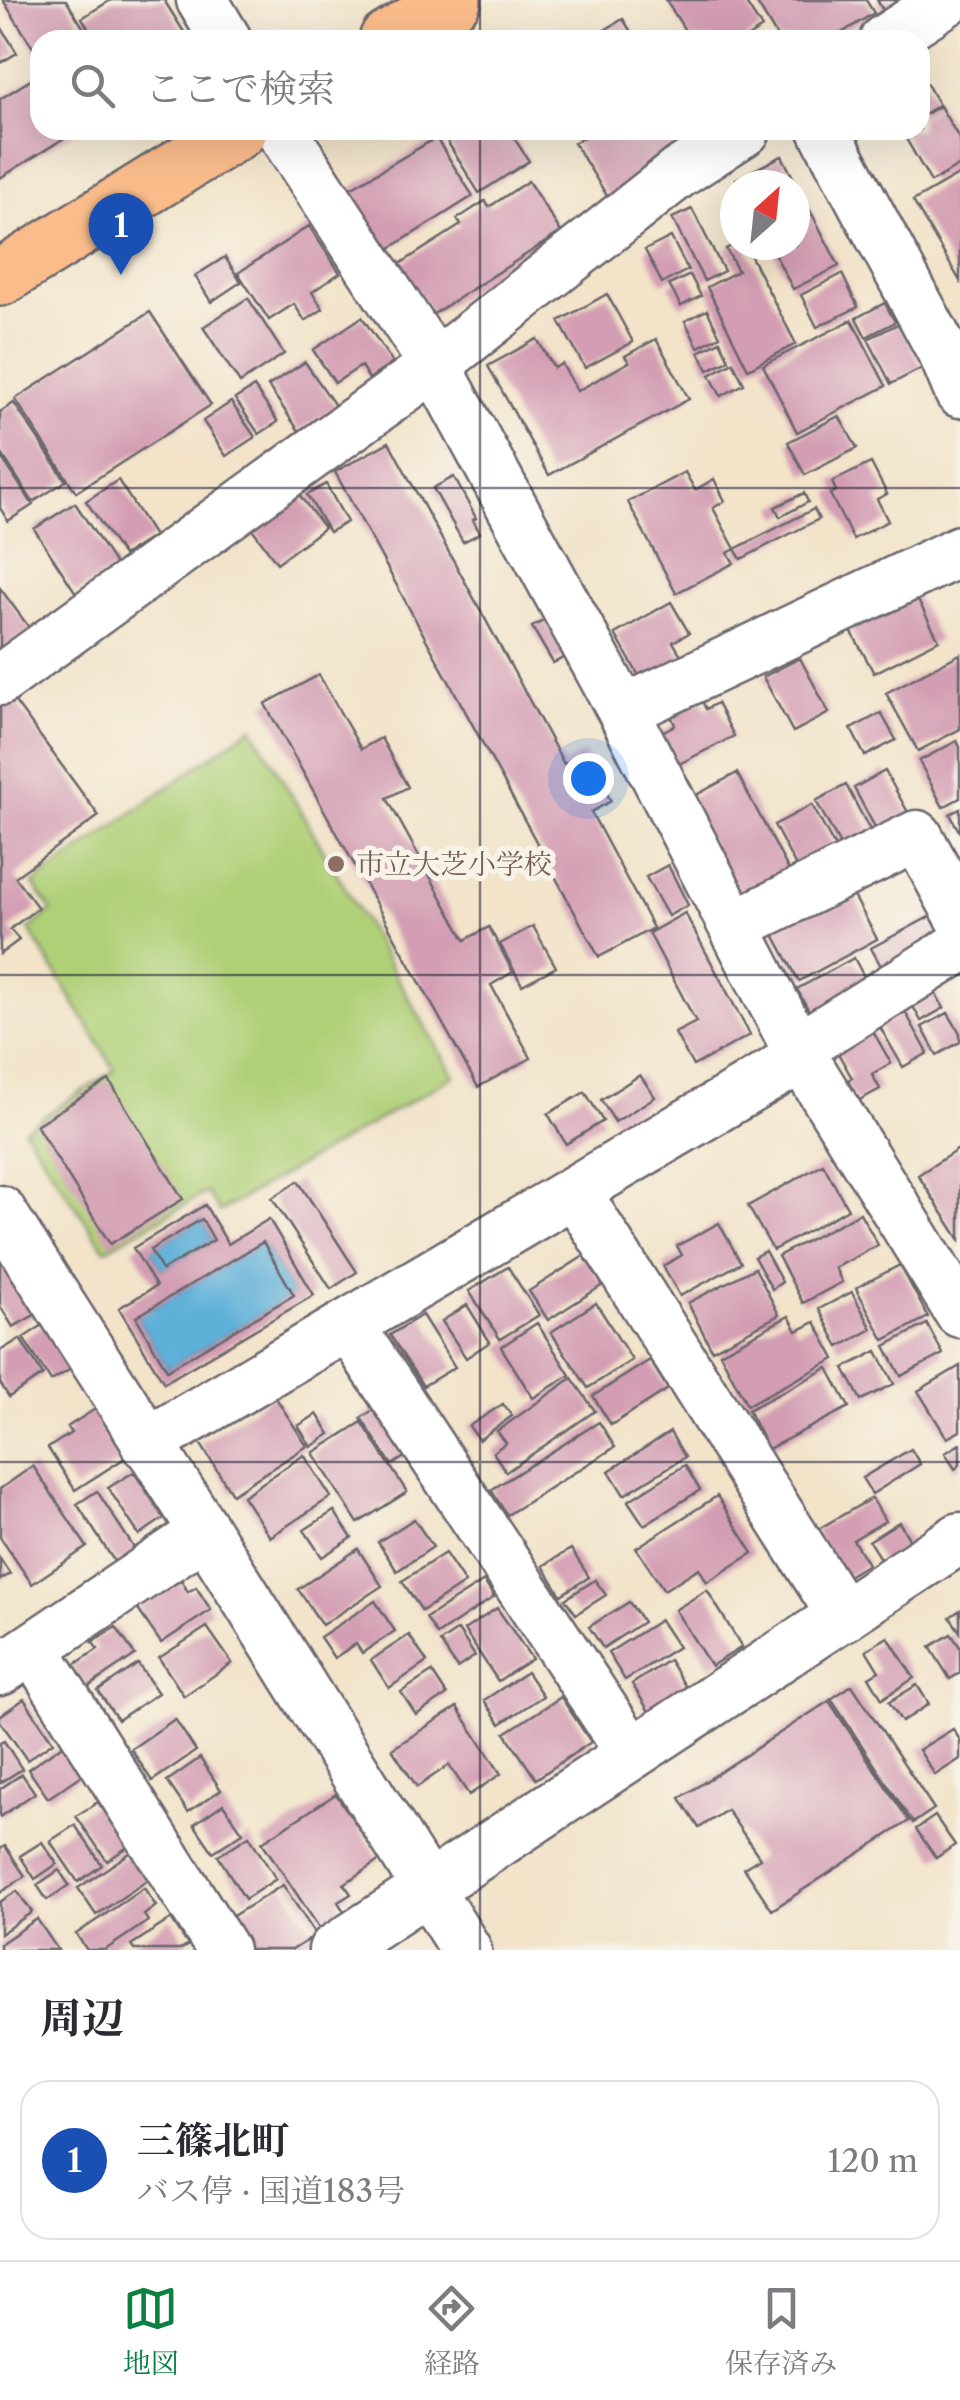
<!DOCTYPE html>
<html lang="ja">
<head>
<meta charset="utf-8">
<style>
  body { margin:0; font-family:"Libre Caslon Text","Noto Serif JP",serif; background:#f7f7f7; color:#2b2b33 }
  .compass { position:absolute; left:720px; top:170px; width:90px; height:90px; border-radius:50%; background:#fff; box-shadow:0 10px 40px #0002; rotate:27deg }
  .you { position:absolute; left:588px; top:778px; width:35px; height:35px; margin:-25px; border:8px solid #fff; border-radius:50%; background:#1a73e8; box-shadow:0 0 0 15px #1a73e833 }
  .badge { display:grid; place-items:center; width:65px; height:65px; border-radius:50%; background:#0b8043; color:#fff; font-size:32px; font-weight:700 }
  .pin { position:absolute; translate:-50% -82px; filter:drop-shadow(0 2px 5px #0008) }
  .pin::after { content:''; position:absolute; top:52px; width:35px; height:30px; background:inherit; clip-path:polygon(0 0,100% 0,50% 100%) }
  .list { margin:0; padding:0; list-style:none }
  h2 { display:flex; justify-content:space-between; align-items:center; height:130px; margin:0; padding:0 40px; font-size:42px }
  h2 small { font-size:32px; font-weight:400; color:#7c7c81 }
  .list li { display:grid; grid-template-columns:65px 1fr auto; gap:30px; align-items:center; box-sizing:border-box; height:160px; margin:0 20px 20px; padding:0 20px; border:2px solid #e1e1e2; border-radius:30px }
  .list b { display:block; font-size:38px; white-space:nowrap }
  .list p { margin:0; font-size:32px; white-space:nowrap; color:#7c7c81 }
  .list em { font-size:32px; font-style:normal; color:#7c7c81 }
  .icon { flex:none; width:55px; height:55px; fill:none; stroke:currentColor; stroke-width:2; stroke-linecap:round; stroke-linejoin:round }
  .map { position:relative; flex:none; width:960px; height:1950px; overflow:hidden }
  .search { position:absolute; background:#fff; box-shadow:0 10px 40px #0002; left:30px; right:30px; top:30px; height:110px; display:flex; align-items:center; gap:25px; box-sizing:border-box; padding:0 35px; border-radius:30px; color:#7c7c81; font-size:38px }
  .sheet { height:310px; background:#fff }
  nav { display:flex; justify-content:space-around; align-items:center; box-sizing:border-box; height:140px; border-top:2px solid #e1e1e2; background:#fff; font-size:28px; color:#7c7c81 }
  nav a { display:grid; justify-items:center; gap:5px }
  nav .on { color:#0b8043 }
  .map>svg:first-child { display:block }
</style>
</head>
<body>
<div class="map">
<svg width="960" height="1950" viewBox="0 0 960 1950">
  <rect width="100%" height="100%" fill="#f7f3e8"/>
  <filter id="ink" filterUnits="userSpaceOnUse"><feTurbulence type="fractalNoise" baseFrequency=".01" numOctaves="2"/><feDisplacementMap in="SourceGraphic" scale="20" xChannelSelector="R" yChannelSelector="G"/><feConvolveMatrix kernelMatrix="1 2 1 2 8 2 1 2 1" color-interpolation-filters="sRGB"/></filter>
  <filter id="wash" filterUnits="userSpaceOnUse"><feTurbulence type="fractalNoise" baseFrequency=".0048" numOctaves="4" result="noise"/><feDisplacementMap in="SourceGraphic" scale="40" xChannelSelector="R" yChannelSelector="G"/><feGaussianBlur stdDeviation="2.25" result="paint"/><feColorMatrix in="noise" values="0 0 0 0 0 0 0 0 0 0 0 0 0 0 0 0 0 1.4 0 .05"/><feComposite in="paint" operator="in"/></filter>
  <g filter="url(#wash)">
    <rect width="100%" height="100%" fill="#f2e3c9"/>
    <!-- green -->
    <path fill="#b0d078" stroke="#69795a" stroke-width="2.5" d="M252,727L454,1076L219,1212L207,1192L105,1250L24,1129L115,1070L29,929L52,911L33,884Z"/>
    <!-- water -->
    <path fill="#5eb0d9" stroke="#40698a" stroke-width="2.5" d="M202,1219L214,1240L162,1270L150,1250Z
      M263,1242L294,1295L167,1370L136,1317Z"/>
    <g id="blocks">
      <!-- building -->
      <path fill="#d39db3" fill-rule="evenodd" d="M3,0H66L91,40H40V59Z
        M111,0H164L189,40H95L82,18Z
        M666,0H744L762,28L743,40H691Z
        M755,0H866L874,13L830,40H779Z
        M877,0H905L884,12Z
        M623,19L636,40H588Z
        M0,25L17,53L0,63Z
        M920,72L939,105L920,116Z
        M40,74V130H77L0,178V99Z
        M940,106L960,140V165L931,182L901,130H920V118Z
        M447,130H509L529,161L479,193L442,133Z
        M596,130H676L688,150L609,199L574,143Z
        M436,138L473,196L376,257L344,192Z
        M782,156L839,266L793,289L770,245H795V185H739L736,179Z
        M960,174V281L913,201Z
        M528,181L561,232L432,315L400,264L461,225L457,219L485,201L489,207Z
        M692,209L724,271L704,281L672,218Z
        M309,226L340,273L312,292L323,309L305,321L294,304L269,320L238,273Z
        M671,237L688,270L662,283L645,250Z
        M735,244L745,245L796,344L748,369L707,287L738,271L726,249Z
        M225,257L241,282L211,302L195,276Z
        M842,274L858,307L817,327L801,295Z
        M690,275L701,296L681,306L669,285Z
        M607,294L633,342L585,368L559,321Z
        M248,298L284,354L240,383L203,327Z
        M885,303L895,322L866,337L856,318Z
        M707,310L720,336L698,347L685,321Z
        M150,312L211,405L76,492L15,399Z
        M362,317L393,363L369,379L361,366L335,383L313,350Z
        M852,320L886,386L797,432L763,365Z
        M900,323L922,368L891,384L868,339Z
        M537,339L554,368L562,364L577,391L629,362L625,356L656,339L689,399L549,475L488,366Z
        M720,341L729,360L708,370L699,352Z
        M305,362L336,407L299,431L268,386Z
        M733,362L744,384L721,396L710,375Z
        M254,387L278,422L259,434L235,399Z
        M231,402L255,437L226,456L203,421Z
        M14,403L66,481L33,502L0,451V412Z
        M839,416L857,448L805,475L788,442Z
        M389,442L564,764L584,753L611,801L591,812L653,928L599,957L335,472Z
        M0,455L33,505L8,521L0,508Z
        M871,463L887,494L877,499L888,521L853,539L830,494L836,491L832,482Z
        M685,472L695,490L714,479L725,501L713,508L735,549L728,553L734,563L676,593L628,502Z
        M454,477L476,518L473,520L480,533L463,542L433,488Z
        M118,480L154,536L123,556L86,501Z
        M326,484L347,522L329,532L307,495Z
        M295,489L324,528L277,563L248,523Z
        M804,493L808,502L780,517L775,507Z
        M75,503L117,567L76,593L34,529Z
        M814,509L819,519L741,559L735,549Z
        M0,588L31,630L0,652Z
        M913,591L939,640L874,673L848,625Z
        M671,602L689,633L673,642L684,660L643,683L615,634Z
        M545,620L565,657L553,663L532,627Z
        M960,654V729L918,751L886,693Z
        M800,658L829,713L793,732L763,677Z
        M319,675L361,749L381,738L408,787L387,798L465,940L489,927L513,972L491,985L531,1058L478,1087L265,704Z
        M10,695L99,816L15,877L38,908L10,929L19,940L0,954V702Z
        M702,701L706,709L717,703L734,736L675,766L658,734L675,725L671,716Z
        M881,713L896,740L865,756L851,729Z
        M957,741L960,747V798L943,807L919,761Z
        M885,771L910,816L878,833L854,788Z
        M737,773L794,880L744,906L687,800Z
        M846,785L873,836L844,852L816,801Z
        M812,805L839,855L801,876L774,825Z
        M960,809V833L950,814Z
        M668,865L688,905L668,916L646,877Z
        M848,885L877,939L799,981L770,927Z
        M685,913L750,1035L693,1066L675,1033L696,1022L649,933Z
        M931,916L944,942L885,973L871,948Z
        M533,926L556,967L522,985L500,944Z
        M854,958L870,988L813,1018L797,989Z
        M930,984L944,1008L921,1021L908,997Z
        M902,1006L928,1053L903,1067L876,1020Z
        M948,1013L960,1033V1042L937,1055L922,1027Z
        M870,1026L891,1063L872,1074L880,1089L856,1102L844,1082L852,1078L834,1046Z
        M640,1075L655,1097L615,1122L601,1100Z
        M109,1080L183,1199L110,1244L36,1125Z
        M585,1092L603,1121L566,1144L548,1114Z
        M960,1148V1240L918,1175Z
        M823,1164L848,1209L773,1250L748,1206Z
        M298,1181L357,1272L331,1289L272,1198Z
        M205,1205L228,1244L269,1219L314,1295L164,1383L119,1308L156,1286L133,1248ZM202,1219L214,1240L162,1270L150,1250ZM263,1242L294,1295L167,1370L136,1317Z
        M860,1213L878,1245L835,1268L842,1282L803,1303L778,1256Z
        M719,1223L741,1263L680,1296L663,1266L682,1255L677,1246Z
        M765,1251L782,1282L772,1289L754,1257Z
        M584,1256L603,1285L548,1320L529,1291Z
        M0,1261L7,1263L38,1313L13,1327L0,1306Z
        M900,1265L928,1317L884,1340L856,1288Z
        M508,1267L539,1315L500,1339L469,1291Z
        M755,1268L779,1315L712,1350L688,1303Z
        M852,1292L872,1329L839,1347L819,1309Z
        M596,1303L632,1360L588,1388L551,1332Z
        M467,1305L490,1342L466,1358L442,1321Z
        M422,1315L455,1367L423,1386L390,1335Z
        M789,1316L797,1331L815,1322L835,1359L747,1405L720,1353Z
        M537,1323L570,1375L533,1398L501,1347Z
        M927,1324L943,1354L901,1376L885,1346Z
        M43,1325L71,1369L51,1381L23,1338Z
        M20,1339L43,1375L9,1397L0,1383V1351Z
        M877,1351L894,1384L861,1400L844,1368Z
        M650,1360L668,1389L611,1425L593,1396Z
        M960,1366V1431L947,1438L918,1391Z
        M828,1368L849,1407L768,1449L748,1410Z
        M572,1378L595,1411L506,1472L493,1452L506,1443L497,1431Z
        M274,1395L307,1446L232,1494L200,1443Z
        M503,1404L512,1416L479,1440L469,1426Z
        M379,1406L409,1454L392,1465L361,1418Z
        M97,1408L128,1456L75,1490L48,1448L71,1433L67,1427Z
        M317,1414L330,1434L311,1447L298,1426Z
        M362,1422L407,1492L358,1523L313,1453Z
        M599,1422L615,1447L507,1515L491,1490Z
        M670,1432L685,1457L624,1495L609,1471Z
        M960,1444V1465L955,1469L945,1453Z
        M911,1449L920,1464L872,1494L862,1478Z
        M304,1455L331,1497L270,1537L243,1496Z
        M685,1465L700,1490L644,1525L628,1501Z
        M33,1466L87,1547L32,1584L0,1537V1489Z
        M134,1472L164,1518L139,1535L108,1488Z
        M97,1491L136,1551L116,1564L77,1504Z
        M717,1496L753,1553L707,1582L699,1568L664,1590L636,1548Z
        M872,1498L885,1521L853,1540L868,1564L843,1579L815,1531Z
        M334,1511L352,1538L322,1557L304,1530Z
        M414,1519L433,1547L397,1571L378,1542Z
        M899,1522L914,1547L884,1565L869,1541Z
        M358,1549L382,1586L322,1625L298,1589Z
        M571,1549L589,1577L561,1595L543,1566Z
        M445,1553L465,1583L422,1611L402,1581Z
        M0,1559L10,1574L0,1580Z
        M181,1580L188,1592L196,1587L211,1610L161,1643L137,1608Z
        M595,1580L606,1595L576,1614L565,1599Z
        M484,1581L494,1597L437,1635L426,1618Z
        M707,1590L742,1647L711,1666L675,1610Z
        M375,1601L395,1631L362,1653L356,1644L334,1658L320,1637Z
        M629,1602L643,1622L603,1648L589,1627Z
        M497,1608L532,1659L498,1681L464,1630Z
        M960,1610V1632L950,1617Z
        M660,1620L678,1647L625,1680L608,1653Z
        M116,1627L135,1655L85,1689L71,1667L98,1649L92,1642Z
        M207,1627L232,1663L184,1696L159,1658Z
        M458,1630L475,1656L457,1668L440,1642Z
        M951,1634L960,1647V1673L950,1679L930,1647Z
        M409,1635L427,1662L389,1688L371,1660Z
        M888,1637L914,1678L882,1699L869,1677L879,1671L866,1650Z
        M669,1660L687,1689L650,1713L632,1684Z
        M138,1664L158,1693L118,1720L98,1691Z
        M432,1672L447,1695L416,1715L401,1692Z
        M527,1672L543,1696L500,1724L484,1700Z
        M852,1685L934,1809L913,1823L831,1699Z
        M917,1685L929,1704L902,1722L889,1702Z
        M561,1697L591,1742L536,1779L505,1733Z
        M24,1699L53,1742L27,1760L0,1721V1716Z
        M829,1701L909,1821L772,1910L744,1868L760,1858L727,1810L699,1828L680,1798Z
        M457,1707L501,1774L469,1795L449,1765L417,1787L392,1749Z
        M175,1719L196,1751L152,1781L131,1749Z
        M953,1729L960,1740V1759L935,1775L919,1750Z
        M4,1741L22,1769L0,1783V1743Z
        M64,1744L84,1774L48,1798L28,1769Z
        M200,1758L221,1790L188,1812L167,1781Z
        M22,1774L35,1793L0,1817V1789Z
        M336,1794L380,1860L344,1884L351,1894L338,1902L345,1913L320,1929L262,1842Z
        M98,1802L129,1846L107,1861L76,1816Z
        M223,1804L243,1833L213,1852L194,1824Z
        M935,1816L955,1845L936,1858L916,1829Z
        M75,1825L102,1865L78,1882L50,1841Z
        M249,1836L276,1879L245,1899L218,1856Z
        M42,1842L57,1864L35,1879L20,1856Z
        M5,1846L25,1876L0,1893V1849Z
        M133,1851L151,1878L96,1915L78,1888Z
        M59,1870L69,1885L47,1900L37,1885Z
        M283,1885L316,1935L292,1950H247L228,1919Z
        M144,1888L156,1906L144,1915L148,1921L105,1950H87L76,1934Z
        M17,1891L32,1912L0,1934V1902Z
        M37,1919L58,1950H0V1944Z
        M171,1919L188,1945L180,1950H134L131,1945Z"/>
    </g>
  </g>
  <g filter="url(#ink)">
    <use href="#blocks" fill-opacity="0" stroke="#6b666d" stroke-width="2.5"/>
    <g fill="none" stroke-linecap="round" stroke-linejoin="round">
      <!-- minor casing -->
      <g stroke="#6b666d" stroke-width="55">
        <path id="minor" d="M202,0L226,40
          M885,40L947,0
          M281,130L435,365L623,711L800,1054L960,1312
          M824,130L945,356L960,392
          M0,680L435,365L677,174L745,130
          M623,711L960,551
          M734,926L917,836L960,915
          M575,1192L843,1616
          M0,1211L205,1532L466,1950
          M349,1326L632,1754
          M146,1444L778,1071L819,1035L960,947
          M33,1648L223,1950
          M0,1670L205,1532
          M334,1950L960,1538"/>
      </g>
      <!-- highway casing -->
      <g stroke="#6b666d" stroke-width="60">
        <path id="highway" d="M387,40L453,0
          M0,278L239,130"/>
      </g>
      <!-- minor -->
      <use href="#minor" stroke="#fff" stroke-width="50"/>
      <!-- highway -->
      <use href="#highway" stroke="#fabc8b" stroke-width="55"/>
    </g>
  </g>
  <!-- grid -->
  <path fill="none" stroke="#22223b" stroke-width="2.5" stroke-opacity="0.55" d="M480,0V40M480,130V1950M0,488H960M0,975H960M0,1462H960"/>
  <!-- markers -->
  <circle fill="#8d6e63" stroke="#f7f3e8" stroke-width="4" cx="336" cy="864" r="10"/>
  <g text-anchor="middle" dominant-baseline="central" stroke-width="10" stroke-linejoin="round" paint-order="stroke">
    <!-- education labels -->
    <g font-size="28" fill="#785e54" stroke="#f7f3e8" text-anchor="start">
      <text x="356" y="864">市立大芝小学校</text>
    </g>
  </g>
</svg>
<svg class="compass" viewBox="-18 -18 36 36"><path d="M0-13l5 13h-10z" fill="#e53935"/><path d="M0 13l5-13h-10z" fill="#7c7c81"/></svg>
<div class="you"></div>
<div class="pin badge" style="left:121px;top:275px;background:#1a4fb4">1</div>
<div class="search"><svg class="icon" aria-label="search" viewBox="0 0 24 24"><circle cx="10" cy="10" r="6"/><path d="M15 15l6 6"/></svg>ここで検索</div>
</div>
<section class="sheet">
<h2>周辺<small></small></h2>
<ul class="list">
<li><span class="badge" style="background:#1a4fb4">1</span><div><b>三篠北町</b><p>バス停 · 国道183号</p></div><em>120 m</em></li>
</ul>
</section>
<nav>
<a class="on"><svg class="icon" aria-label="map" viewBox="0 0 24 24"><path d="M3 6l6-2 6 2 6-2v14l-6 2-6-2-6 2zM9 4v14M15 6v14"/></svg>地図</a>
<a><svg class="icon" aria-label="directions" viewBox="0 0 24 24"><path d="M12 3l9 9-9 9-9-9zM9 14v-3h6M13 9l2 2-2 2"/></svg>経路</a>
<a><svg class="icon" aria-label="saved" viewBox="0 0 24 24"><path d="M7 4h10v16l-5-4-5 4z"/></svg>保存済み</a>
</nav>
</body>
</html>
